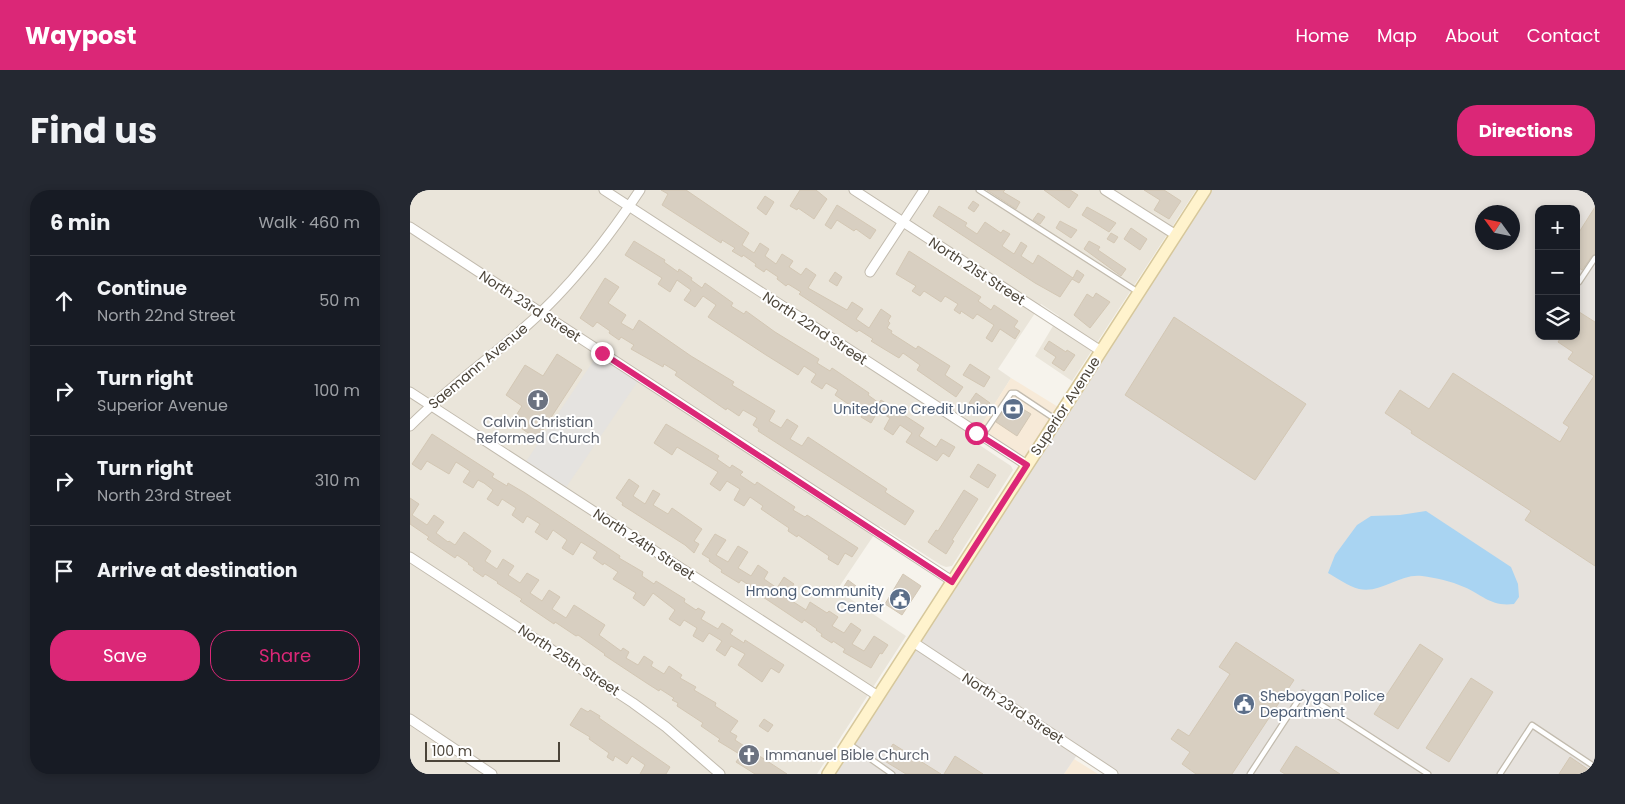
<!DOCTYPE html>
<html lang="en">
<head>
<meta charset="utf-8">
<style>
  body { margin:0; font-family:Poppins,sans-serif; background:#242831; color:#f1f3f6 }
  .controls { position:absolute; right:15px; top:15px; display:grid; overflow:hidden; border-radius:10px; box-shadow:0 2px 8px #0003 }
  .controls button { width:45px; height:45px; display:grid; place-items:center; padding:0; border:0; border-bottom:1px solid #363941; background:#171b24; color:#f1f3f6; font:25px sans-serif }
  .compass { position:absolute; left:1065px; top:15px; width:45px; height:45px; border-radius:50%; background:#171b24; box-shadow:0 2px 8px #0003; rotate:303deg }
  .scale { position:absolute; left:15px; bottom:12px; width:135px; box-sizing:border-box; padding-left:5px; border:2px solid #4b4439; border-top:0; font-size:14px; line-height:18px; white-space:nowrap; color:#4b4439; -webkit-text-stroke:4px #fff; paint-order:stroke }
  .stop { position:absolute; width:15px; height:15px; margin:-11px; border:4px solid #db2777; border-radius:50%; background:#fff }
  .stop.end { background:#db2777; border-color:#fff; box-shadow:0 1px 5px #0008 }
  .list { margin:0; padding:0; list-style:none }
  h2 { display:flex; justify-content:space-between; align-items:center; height:65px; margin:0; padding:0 20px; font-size:21px }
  h2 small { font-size:16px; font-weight:400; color:#9ea1a6 }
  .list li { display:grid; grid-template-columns:32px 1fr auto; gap:15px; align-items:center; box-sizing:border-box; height:90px; padding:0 20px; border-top:1px solid #363941 }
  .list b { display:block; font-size:19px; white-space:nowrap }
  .list p { margin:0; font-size:16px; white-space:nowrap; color:#9ea1a6 }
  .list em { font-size:16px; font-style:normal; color:#9ea1a6 }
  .actions { display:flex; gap:10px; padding:15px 20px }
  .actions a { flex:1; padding:11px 0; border:1px solid #db2777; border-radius:20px; text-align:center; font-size:18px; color:#db2777 }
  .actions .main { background:#db2777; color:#fff }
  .icon { flex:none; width:28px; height:28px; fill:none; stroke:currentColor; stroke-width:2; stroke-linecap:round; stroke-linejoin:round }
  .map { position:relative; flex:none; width:1185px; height:584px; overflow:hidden; border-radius:20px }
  header { display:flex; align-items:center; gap:30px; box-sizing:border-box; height:70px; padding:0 25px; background:#db2777; color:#fff }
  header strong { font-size:24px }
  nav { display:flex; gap:28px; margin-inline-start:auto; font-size:18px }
  .intro { display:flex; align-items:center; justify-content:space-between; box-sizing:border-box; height:120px; padding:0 30px }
  h1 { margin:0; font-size:35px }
  .button { padding:12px 22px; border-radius:20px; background:#db2777; color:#fff; font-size:18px; font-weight:700 }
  main { display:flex; gap:30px; padding:0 30px }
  aside { flex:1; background:#171b24; border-radius:20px; box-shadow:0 2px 8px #0003 }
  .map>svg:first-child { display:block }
</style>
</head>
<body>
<header>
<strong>Waypost</strong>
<nav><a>Home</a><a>Map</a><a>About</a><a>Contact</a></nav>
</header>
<div class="intro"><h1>Find us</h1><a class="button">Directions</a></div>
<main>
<aside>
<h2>6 min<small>Walk · 460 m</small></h2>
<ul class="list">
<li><svg class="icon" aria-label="ahead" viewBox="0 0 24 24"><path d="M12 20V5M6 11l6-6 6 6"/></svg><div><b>Continue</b><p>North 22nd Street</p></div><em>50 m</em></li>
<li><svg class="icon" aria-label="right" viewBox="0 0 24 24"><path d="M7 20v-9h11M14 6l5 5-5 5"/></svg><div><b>Turn right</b><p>Superior Avenue</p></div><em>100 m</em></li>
<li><svg class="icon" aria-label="right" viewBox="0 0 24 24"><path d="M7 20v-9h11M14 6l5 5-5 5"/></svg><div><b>Turn right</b><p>North 23rd Street</p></div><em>310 m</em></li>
<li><svg class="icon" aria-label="arrive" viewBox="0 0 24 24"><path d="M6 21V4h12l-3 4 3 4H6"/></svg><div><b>Arrive at destination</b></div></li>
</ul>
<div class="actions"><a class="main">Save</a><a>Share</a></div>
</aside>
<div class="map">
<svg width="1185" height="584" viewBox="0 0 1185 584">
  <rect width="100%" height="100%" fill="#f6f3ec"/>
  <!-- residential -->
  <path fill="#eae5da" d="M0,0H786L662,191L625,166L649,126L631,114L588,179L601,188L562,250L601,276L603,280L542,376L536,377L531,375L470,336L427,400L496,446L407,584H0Z"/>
  <!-- commercial -->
  <path fill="#f7ead8" d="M601,188L653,220L617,275L566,243Z
    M664,569L688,584H654Z"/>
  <!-- industrial -->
  <path fill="#e6e2dd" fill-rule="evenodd" d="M795,0H1185V584H703L669,562L654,584H418ZM1129,19H1166V146H1129ZM1072,22H1102V52H1072Z"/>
  <!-- parking -->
  <path fill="#e5e3e0" d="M190,161L230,188L153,302L113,276Z"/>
  <!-- water -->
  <path fill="#a9d4f2" d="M1016,321L1101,377L1108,394L1109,407L1104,414C1081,417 1073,405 1054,397C1041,391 1026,388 1012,386C990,383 971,404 949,399C938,396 927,388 918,383L925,365L947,335L961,326L990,325Z"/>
  <!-- building -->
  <path fill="#d8cfc1" stroke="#d3c7b4" d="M251,0H276L339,43L332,55L344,63L350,53L359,59L355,66L366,74L372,64L383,71L379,77L391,85L396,78L406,85L398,98L437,120L442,112L453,119L446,129L459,138L471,119L481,126L478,131L480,133L477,138L482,141L481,143L506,159L508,156L540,176L535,185L553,197L546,207L507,180L510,175L493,163L489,168L474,159L461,151L463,149L449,140L447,142L389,104L391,102L378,94L376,96L367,89L368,87L356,79L354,82L345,76L346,74L333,65L332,67L322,61L325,58L312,50L311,53L252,15L258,4Z
    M390,0H406L417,9L404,29L388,18L387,20L380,16Z
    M577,0H595L593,2L610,12L606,19Z
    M634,0H660L668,5L659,18Z
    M734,0H754L771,11L759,29L744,20L750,10Z
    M355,6L364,12L356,25L347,18Z
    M563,11L569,15L564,22L558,18Z
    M427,15L466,40L460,49L446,39L444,41L427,30L421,39L415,35Z
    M529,16L557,33L555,36L567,44L575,32L591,43L593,40L600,44L592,56L604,64L611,52L617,56L611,66L623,74L628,65L663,88L667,80L674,85L669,93L662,89L650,107L625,93L523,26Z
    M677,17L706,33L699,42L672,25Z
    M1185,17V64L1182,66L1172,80L1166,76V47Z
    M628,23L635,27L630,34L623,30Z
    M650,31L667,40L661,48L646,38Z
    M721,38L737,49L730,60L714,49Z
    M701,43L708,47L704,53L697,49Z
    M224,51L255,70L254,72L268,82L269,79L282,88L281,90L292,98L295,93L323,113L321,116L334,124L336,121L365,142L409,169L407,173L420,181L422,178L459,203L458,205L469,213L471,210L514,238L509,246L526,257L531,249L545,257L539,267L533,263L527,271L496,252L502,243L490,235L483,245L474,239L480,228L468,221L461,233L451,227L453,224L425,205L428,200L416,193L412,199L401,192L406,184L394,176L388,185L356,165L298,127L306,115L293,106L285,117L274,110L281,100L267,90L260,102L248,94L252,88L215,65Z
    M679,51L690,57L688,60L716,79L711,86L674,59Z
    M499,61L571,107L568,111L581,120L584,115L608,131L604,137L610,141L605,149L590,139L582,152L576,148L584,135L567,124L563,129L551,121L550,124L544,120L548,114L535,106L531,112L514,101L510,106L502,101L506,96L486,84Z
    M425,82L432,87L427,96L419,91Z
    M195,88L209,97L198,113L216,125L211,133L223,140L229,130L281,166L324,192L322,195L365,221L359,231L371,238L377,229L388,236L380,249L392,256L398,247L477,299L475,302L504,321L495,335L348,241L349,239L343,235L347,228L333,220L329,226L317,218L316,220L265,185L267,182L254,174L253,177L221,159L224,155L211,147L209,150L199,143L200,141L187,132L183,137L170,128Z
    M686,103L700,112L680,138L664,125L677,104L683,108Z
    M1166,120L1185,132V376L1115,330L1121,321L1001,243L1002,241L975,223L990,200L1019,219L1043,183L1150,252L1159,237L1153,233L1184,186L1158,169L1163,162L1148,152L1152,146H1166Z
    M764,127L896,214L845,290L715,205Z
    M639,151L656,162L657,160L665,165L654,181L642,173L646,167L634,159Z
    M147,164L172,180L127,249L102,232L112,216L96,205L115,175L133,186Z
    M560,174L580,187L574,197L553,185Z
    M566,203L580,213L572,224L563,218L564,216L559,213Z
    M609,210L606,215L621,224L607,246L586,232L599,213Z
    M256,234L309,266L307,269L320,278L322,275L333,282L330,285L345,295L347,292L356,298L385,317L383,320L395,327L397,325L448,358L442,367L435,363L428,375L418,369L419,366L388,345L387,347L378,341L379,338L351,319L353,316L340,307L334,316L324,310L330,299L317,291L310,301L300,294L308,282L267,257L262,265L244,253Z
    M22,244L84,284L82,287L97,296L98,293L115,303L210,366L209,368L233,382L232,386L244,394L246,391L275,409L274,412L286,420L288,418L295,422L291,429L308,439L312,433L323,440L320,444L334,453L335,450L374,475L369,483L361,478L352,492L328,475L335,464L321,456L315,466L306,460L312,451L299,443L293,452L283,446L287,438L274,430L270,436L259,429L265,420L243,403L234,416L223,408L226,403L203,389L208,382L194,373L193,375L183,368L187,362L171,352L163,365L152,358L157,350L143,340L137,350L125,342L130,334L117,326L113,333L102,325L106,318L92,309L88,316L77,309L83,300L74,293L68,290L63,298L53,292L60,281L46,272L39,284L17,271L11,280L2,274Z
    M568,274L586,285L578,298L560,287Z
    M219,289L229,296L223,306L235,314L243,300L250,304L243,315L258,324L262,318L292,339L284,351L289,354L284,363L275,355L212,315L213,313L206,308Z
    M554,300L568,309L542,350L544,351L536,364L518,352L526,340L528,341Z
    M0,308L9,314L2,325L17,335L24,325L34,332L26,343L38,352L39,351L45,355L54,342L81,361L75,371L87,379L93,369L104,376L98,385L110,393L117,383L129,390L120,403L132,411L139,400L150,407L142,419L156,428L164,415L195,435L189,445L211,461L213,458L219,462L216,468L228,475L234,466L243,472L241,476L254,484L259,476L272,485L270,488L286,497L284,500L306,513L305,516L328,531L320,542L327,546L325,550L377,584H345L326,572L331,565L308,551L310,549L291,536L293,533L267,516L268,513L262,510L264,508L250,499L249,501L238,494L194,465L195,464L168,445L166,446L145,432L144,434L110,411L112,409L87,393L88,392L75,384L73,387L63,380L64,378L58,374L59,373L47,365L45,368L17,349L19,347L0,334Z
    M305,344L316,350L306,365L318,372L328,356L338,362L328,378L341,386L348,375L358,382L354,389L367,398L374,387L384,394L376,406L383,410L382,411L396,420L400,412L417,423L419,421L428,427L422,436L434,443L441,433L451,440L442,454L454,461L464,446L478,455L472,464L470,463L461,478L433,462L435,459L423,451L422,453L411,446L412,444L406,440L407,439L394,430L392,433L344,401L345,399L331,390L329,393L311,382L312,380L299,371L300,369L292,364Z
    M493,384L511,396L492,425L475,414Z
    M438,390L446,396L439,406L431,401Z
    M826,452L884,490L822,584H786L772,574L780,562L761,549L768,539L779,546L820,484L809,477Z
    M1010,454L1033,469L988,539L964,524Z
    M1061,488L1083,502L1039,572L1016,558Z
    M171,518L178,522L180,520L190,526L189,528L260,577L256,584H230L235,575L222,566L217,574L205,566L203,571L197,567L199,563L179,549L180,547L160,535Z
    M354,529L363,535L358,542L349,536Z
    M483,554L531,584H496L473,570Z
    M886,556L930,584H875L870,581Z
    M545,566L573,584H534Z
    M1160,567L1185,584H1149Z"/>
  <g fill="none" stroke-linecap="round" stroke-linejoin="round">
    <!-- lane casing -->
    <g stroke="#c2bbae" stroke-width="7">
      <path id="lane" d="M569,0L728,102
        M1169,92L1185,68
        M572,246L601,203H606L645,229
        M438,553L482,584
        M840,584L893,503L1018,584
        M1090,584L1122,535L1185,577"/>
    </g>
    <!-- street casing -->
    <g stroke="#c2bbae" stroke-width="11">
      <path id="street" d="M194,0L617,275
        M444,0L691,161
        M695,0L766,45
        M0,37L542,391
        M460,82L514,0
        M0,202L468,506
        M0,236C33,202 71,175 107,144C156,103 195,53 230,0
        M0,367L223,513L256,537L310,584
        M503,452L703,584
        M0,529L82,584"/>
    </g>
    <!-- secondary casing -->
    <g stroke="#d6c79b" stroke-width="14">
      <path id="secondary" d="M418,584L795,0"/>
    </g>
    <!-- lane -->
    <use href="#lane" stroke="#fff" stroke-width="4.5"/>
    <!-- street -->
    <use href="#street" stroke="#fff" stroke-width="9"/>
    <!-- secondary -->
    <use href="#secondary" stroke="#fff3cd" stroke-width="11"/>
  </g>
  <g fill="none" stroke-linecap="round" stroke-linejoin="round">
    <!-- route -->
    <path stroke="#db2777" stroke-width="6" d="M192,163L542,392L617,275L566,243"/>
  </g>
  <!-- icons -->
  <defs>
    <g id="church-disc" transform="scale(1.125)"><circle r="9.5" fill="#6b7280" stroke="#fff"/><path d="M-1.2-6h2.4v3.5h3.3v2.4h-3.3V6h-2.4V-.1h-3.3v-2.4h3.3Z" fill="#fff"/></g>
    <g id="bank-disc" transform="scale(1.125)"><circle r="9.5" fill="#5c6f8a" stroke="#fff"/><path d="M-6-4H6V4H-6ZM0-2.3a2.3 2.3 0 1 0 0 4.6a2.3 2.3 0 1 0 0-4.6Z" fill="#fff"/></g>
    <g id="civic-disc" transform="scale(1.125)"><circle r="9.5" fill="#5c6f8a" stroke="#fff"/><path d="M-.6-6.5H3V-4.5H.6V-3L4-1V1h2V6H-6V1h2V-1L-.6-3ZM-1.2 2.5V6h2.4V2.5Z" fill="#fff"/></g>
  </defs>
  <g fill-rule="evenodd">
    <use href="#church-disc" x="128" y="210"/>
    <use href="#bank-disc" x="603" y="219"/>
    <use href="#civic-disc" x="490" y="409"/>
    <use href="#civic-disc" x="834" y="514"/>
    <use href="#church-disc" x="339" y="565"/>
  </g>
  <g text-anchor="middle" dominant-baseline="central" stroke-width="4" stroke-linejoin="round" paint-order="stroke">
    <!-- street labels -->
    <g font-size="14" fill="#4b4439" stroke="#fff">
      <text transform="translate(567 81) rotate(33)">North 21st Street</text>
      <text transform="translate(120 116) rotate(33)">North 23rd Street</text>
      <text transform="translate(405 138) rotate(33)">North 22nd Street</text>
      <text transform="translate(68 176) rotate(-40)">Saemann Avenue</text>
      <text transform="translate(655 216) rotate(-57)">Superior Avenue</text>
      <text transform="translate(234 354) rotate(33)">North 24th Street</text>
      <text transform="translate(159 470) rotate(33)">North 25th Street</text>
      <text transform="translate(603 518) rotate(33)">North 23rd Street</text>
    </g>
    <!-- service labels -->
    <g font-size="14" fill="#4e5e75" stroke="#fff" text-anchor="end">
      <text x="587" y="219">UnitedOne Credit Union</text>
      <text x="474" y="401">Hmong Community<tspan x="474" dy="16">Center</tspan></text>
      <text x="850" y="506" text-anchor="start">Sheboygan Police<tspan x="850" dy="16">Department</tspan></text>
    </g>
    <!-- worship labels -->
    <g font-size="14" fill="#5b616d" stroke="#fff">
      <text x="128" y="232">Calvin Christian<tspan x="128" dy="16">Reformed Church</tspan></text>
      <text x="355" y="565" text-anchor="start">Immanuel Bible Church</text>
    </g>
  </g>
</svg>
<div class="controls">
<button>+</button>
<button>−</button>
<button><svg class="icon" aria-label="layers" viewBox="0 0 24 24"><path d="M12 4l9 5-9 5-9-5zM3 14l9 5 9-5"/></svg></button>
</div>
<svg class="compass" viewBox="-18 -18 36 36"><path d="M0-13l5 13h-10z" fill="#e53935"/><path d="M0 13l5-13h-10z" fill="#9ea1a6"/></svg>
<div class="scale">100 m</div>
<div class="stop" style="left:566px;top:243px"></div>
<div class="stop end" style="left:192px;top:163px"></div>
</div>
</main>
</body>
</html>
